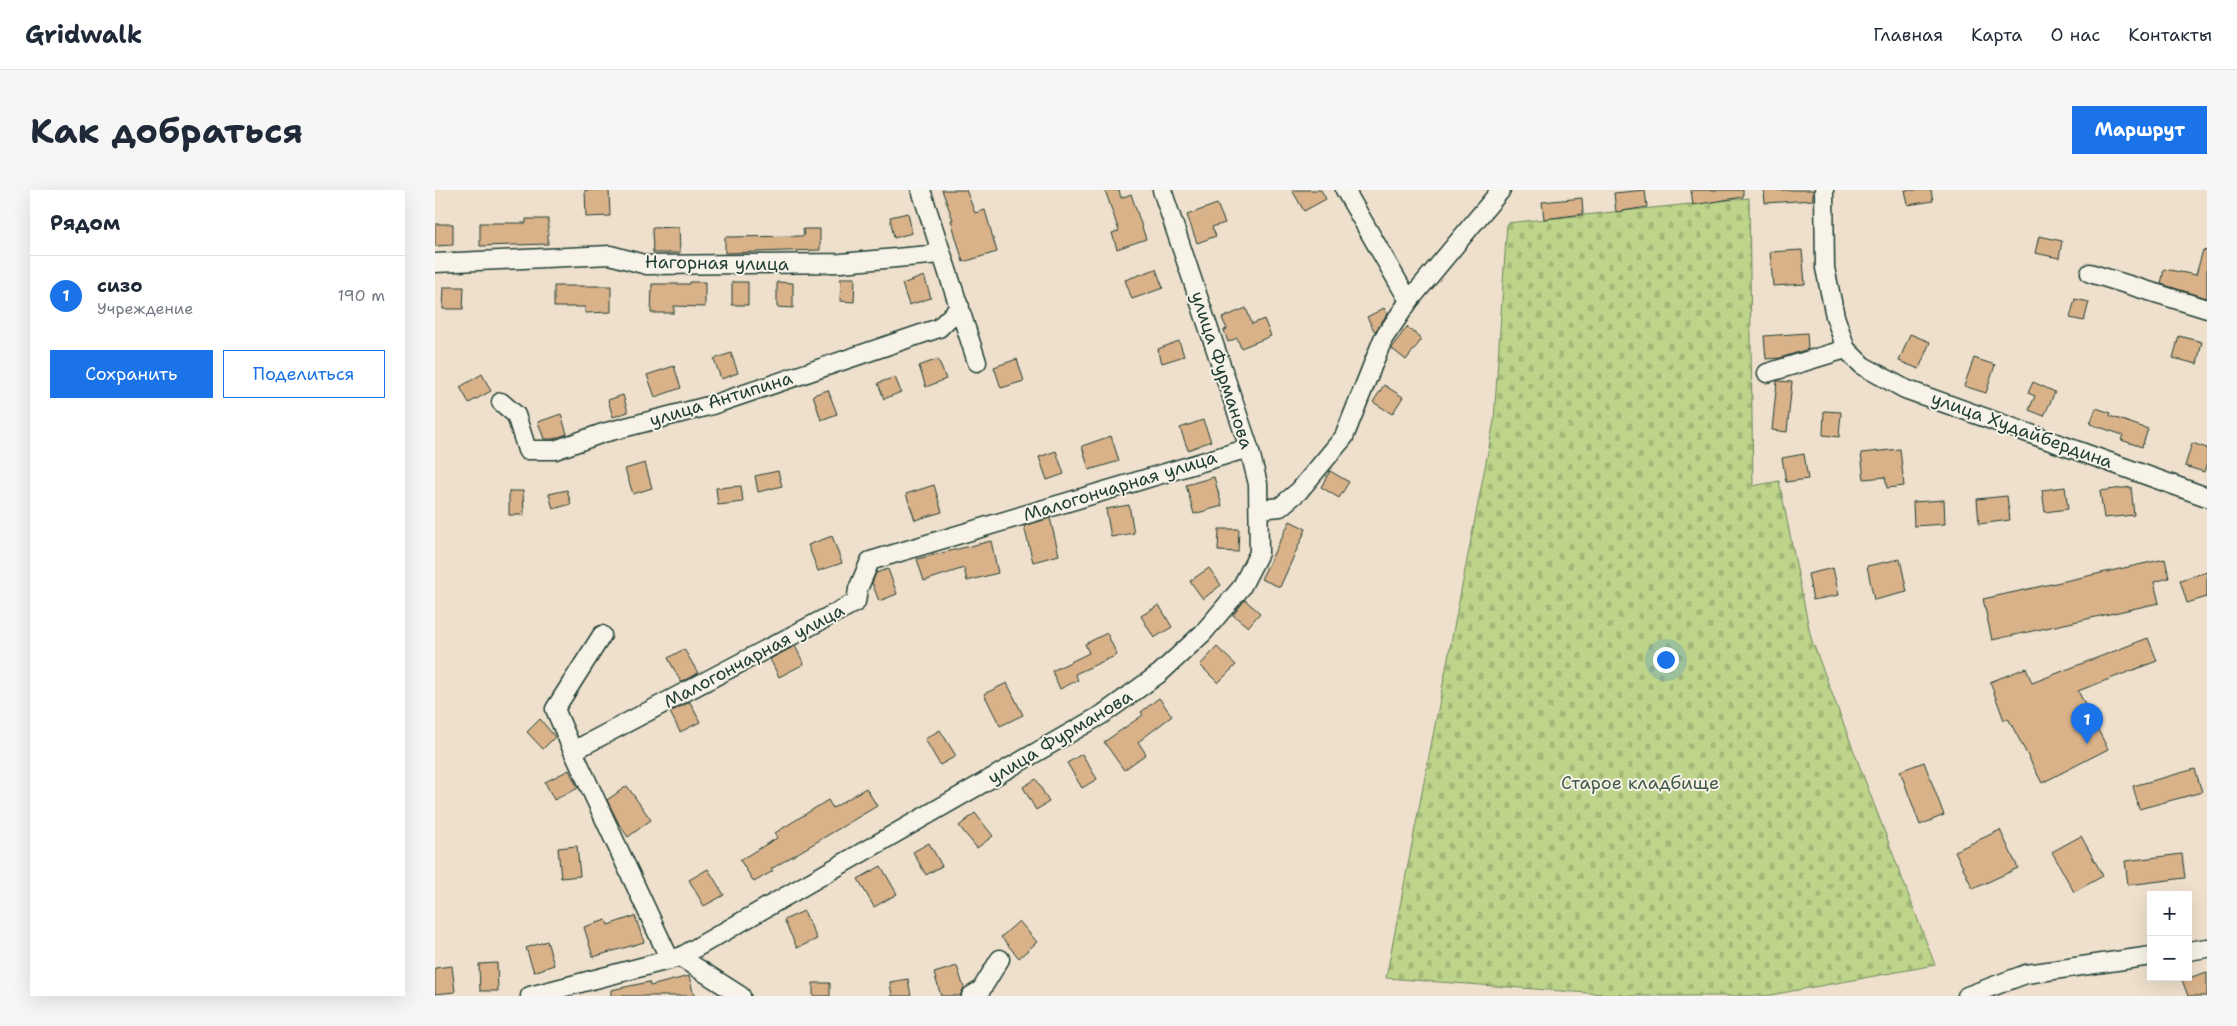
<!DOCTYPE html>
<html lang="ru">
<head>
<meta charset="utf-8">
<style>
  body { margin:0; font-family:"Shantell Sans",sans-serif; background:#f6f6f7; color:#1f2937 }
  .controls { position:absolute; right:15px; bottom:15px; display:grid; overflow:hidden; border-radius:0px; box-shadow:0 5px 20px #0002 }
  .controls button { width:45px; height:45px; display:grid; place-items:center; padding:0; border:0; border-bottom:1px solid #e0e1e3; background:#fff; color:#1f2937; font:25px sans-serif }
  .you { position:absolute; left:1230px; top:469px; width:18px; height:18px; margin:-12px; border:4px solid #fff; border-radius:50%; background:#1a73e8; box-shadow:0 0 0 8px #1a73e833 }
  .badge { display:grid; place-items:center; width:32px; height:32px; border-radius:50%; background:#1a73e8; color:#fff; font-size:16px; font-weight:700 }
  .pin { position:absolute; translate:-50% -41px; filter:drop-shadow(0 1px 2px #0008) }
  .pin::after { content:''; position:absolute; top:26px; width:18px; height:15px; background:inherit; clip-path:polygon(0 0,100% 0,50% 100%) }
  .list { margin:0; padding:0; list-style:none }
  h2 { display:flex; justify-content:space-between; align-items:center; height:65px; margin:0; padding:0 20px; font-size:21px }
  h2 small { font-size:16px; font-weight:400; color:#747a83 }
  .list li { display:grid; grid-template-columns:32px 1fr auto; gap:15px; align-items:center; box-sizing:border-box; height:80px; padding:0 20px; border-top:1px solid #e0e1e3 }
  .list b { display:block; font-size:19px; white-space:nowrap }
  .list p { margin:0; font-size:16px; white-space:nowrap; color:#747a83 }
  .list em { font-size:16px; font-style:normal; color:#747a83 }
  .actions { display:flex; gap:10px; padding:15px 20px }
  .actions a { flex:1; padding:11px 0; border:1px solid #1a73e8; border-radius:0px; text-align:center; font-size:18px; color:#1a73e8 }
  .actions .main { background:#1a73e8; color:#fff }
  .map { position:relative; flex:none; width:1772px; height:806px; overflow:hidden; border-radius:0px }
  header { display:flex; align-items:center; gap:30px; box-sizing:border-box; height:70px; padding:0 25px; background:#fff; border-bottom:1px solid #e0e1e3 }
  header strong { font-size:24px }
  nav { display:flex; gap:28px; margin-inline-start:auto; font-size:18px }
  .intro { display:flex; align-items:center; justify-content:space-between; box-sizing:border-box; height:120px; padding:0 30px }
  h1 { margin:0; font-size:35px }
  .button { padding:12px 22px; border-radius:0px; background:#1a73e8; color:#fff; font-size:18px; font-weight:700 }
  main { display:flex; gap:30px; padding:0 30px }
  aside { flex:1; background:#fff; border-radius:0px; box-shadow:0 5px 20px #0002 }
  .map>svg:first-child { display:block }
</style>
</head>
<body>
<header>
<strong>Gridwalk</strong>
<nav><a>Главная</a><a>Карта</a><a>О нас</a><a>Контакты</a></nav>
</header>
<div class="intro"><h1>Как добраться</h1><a class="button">Маршрут</a></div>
<main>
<aside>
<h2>Рядом<small></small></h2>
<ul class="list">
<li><span class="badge">1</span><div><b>сизо</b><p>Учреждение</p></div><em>190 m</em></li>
</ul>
<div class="actions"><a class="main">Сохранить</a><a>Поделиться</a></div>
</aside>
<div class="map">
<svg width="1772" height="806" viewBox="0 0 1772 806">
  <defs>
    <pattern id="cemetery-stones" width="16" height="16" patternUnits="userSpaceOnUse" patternTransform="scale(1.25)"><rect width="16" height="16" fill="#bed48a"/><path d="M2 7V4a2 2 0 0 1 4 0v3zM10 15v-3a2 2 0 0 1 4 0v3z" fill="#a3b778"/></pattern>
  </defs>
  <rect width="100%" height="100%" fill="#eee0cc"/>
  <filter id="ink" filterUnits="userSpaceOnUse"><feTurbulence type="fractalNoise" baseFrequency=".02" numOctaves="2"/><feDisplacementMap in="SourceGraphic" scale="10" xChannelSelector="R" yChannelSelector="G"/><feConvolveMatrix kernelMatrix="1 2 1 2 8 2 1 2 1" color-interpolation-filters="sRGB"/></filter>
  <g filter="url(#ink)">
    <!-- cemetery -->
    <path fill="url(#cemetery-stones)" stroke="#6e885f" d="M1314,8L1318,296L1344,291L1376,448L1500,775L1330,806H1194L951,788L1059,231L1072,33Z"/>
    <!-- building -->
    <path fill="#d9b28a" stroke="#1f3d34" d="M150,0H174L175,26L151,27Z
      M507,0H531L540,23L550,20L562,62L528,72L516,30H518Z
      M670,0H684L686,8L696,4L711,49L682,59L677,43L684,41Z
      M857,0H886L891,9L869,21Z
      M1210,0L1212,17L1181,22L1179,3Z
      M1256,0H1308V7L1258,15Z
      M1329,0H1378V10L1330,13Z
      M1470,0H1496L1498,11L1473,15Z
      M1147,8L1148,24L1109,29L1107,12Z
      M782,14L790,33L777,37L781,46L762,53L752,25Z
      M473,23L477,43L459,48L455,27Z
      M91,29H113V54L45,56V33H91Z
      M0,34H18V55L0,56Z
      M244,37L245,63H218L217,38Z
      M368,39H385V60L290,63V47L369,46Z
      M1604,46L1627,51L1624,68L1600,63Z
      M1367,60L1370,94L1338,96L1335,62Z
      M1768,60L1772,61V108L1726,94L1729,79L1761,85Z
      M721,79L728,98L697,109L690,90Z
      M489,86L496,108L474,115L467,94Z
      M406,88H420L419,112L405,111Z
      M255,92H270V117L239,116V123H216L217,94H255Z
      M297,92H313V115H297Z
      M342,92L358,93V118L342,117Z
      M119,96H176V122L150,123V117H119Z
      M9,97H29L28,119H8Z
      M1640,109L1654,112L1649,131L1635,128Z
      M811,118L817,134L829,129L836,146L806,158L802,148L793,152L789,140L792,139L787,128Z
      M949,118L952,124L940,142L932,127Z
      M972,137L987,149L971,170L956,158Z
      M1372,143L1373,159L1345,168L1331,169L1329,146Z
      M1475,144L1495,152L1484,179L1464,171Z
      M1744,146L1767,152L1762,174L1738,168Z
      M744,151L749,166L727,173L723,159Z
      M296,163L303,183L286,189L279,169Z
      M1539,168L1560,175L1551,203L1529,196Z
      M503,169L511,189L491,197L484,176Z
      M582,169L589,191L566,198L559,177Z
      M239,176L246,198L220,207L212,185Z
      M47,184L56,201L34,213L25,197Z
      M460,187L466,202L449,209L443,193Z
      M1342,191L1357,192L1352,242L1337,240Z
      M1598,192L1620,202L1609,226L1594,220L1600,206L1593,203Z
      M949,195L968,207L957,224L938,212Z
      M393,200L402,224L386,230L378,205Z
      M188,205L193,222L178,227L173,210Z
      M1661,218L1676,223L1675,226L1713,239L1707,257L1686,250L1688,245L1655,234Z
      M1389,221L1406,222L1404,247L1388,245Z
      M126,224L132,244L118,249H109L103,232Z
      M768,230L776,251L753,260L745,238Z
      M676,246L684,271L654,280L647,256Z
      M1757,253L1772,258V273L1769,282L1750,276Z
      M1465,259L1469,296L1452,298L1450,287L1429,289L1426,263Z
      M621,261L629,284L612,290L604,267Z
      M1369,264L1373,289L1351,292L1347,268Z
      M210,273L217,298L198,304L190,279Z
      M343,281L347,296L323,302L320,286Z
      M895,281L914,292L904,308L886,297Z
      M779,287L787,316L759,324L751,295Z
      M499,295L507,322L480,330L471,304Z
      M306,296L308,312L283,315L281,298Z
      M1630,297L1633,319L1610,322L1607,300Z
      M1696,297L1699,325L1669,328L1665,301Z
      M132,300L136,314L118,319L114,304Z
      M74,301H88L89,325H74Z
      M1572,306L1575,330L1544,334L1542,309Z
      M1509,310L1510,334L1479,336L1478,312Z
      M694,315L699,343L676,347L671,319Z
      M615,328L624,365L598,372L589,336Z
      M855,331L871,339L845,397L826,389Z
      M784,339H804L803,362L783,361Z
      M397,346L407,373L383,381L373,355Z
      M556,351L563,383L532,391L529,378L489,391L482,369Z
      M1465,369L1472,402L1439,410L1432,376Z
      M1730,369L1734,388L1719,392L1724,413L1557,450L1548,409Z
      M774,378L786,395L768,409L755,391Z
      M1398,378L1404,405L1378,410L1373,384Z
      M453,379L462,404L444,411L437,393L441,383Z
      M1772,382V407L1752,413L1745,390Z
      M810,410L825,423L813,437L798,425Z
      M724,415L737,437L719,448L706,426Z
      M672,443L682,465L640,484L643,490L625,499L617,481L654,463L650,454Z
      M1713,448L1722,471L1643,501L1673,559L1607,593L1573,528L1569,530L1555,492L1591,478L1597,493Z
      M360,456L369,474L344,487L335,469Z
      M782,457L801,475L783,493L765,475Z
      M249,459L263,483L246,492L233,468Z
      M572,493L588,525L565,536L549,504Z
      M724,508L737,526L703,552L711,564L689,580L669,552L708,525L706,522Z
      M255,512L265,532L245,542L235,522Z
      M105,529L120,547L108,559L92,542Z
      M505,540L521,566L505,575L490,549Z
      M647,564L662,589L647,598L632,573Z
      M1489,572L1509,625L1485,635L1465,581Z
      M1760,579L1767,602L1704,619L1698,596Z
      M134,580L143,598L119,610L110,592Z
      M601,589L614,612L601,620L588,597Z
      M192,596L216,630L193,647L184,634L172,610Z
      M431,598L442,616L336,679L338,681L319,692L305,670L342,648L340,643L393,610L398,618Z
      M540,623L558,646L542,658L524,636Z
      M1565,640L1583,678L1538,699L1520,661Z
      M1646,646L1668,686L1639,702L1617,662Z
      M494,653L507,676L491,685L478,662Z
      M142,656L145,686L126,688L123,658Z
      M1747,664L1750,688L1693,695L1690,671Z
      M446,676L462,704L439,717L423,689Z
      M273,679L289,705L269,716L254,690Z
      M369,721L382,749L362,758L349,730Z
      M200,726L209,752L158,767L149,737L171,730L173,735Z
      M584,731L602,752L584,768L566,747Z
      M112,751L119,775L99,782L91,758Z
      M62,773L63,801H45L44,774Z
      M17,776L20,802L0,804V778Z
      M522,776L529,798L525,806H506L499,783Z
      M1772,782V806H1753L1747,790Z
      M254,786L259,806H176V800L214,792L215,796Z
      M473,789L476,806H457L455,792Z
      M378,793H395V806H378Z"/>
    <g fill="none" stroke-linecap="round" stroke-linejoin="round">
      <!-- minor casing -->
      <g stroke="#1f3d34" stroke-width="21">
        <path id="minor" d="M486,0L542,172
          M910,0L974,111
          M1389,0L1390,78L1400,126L1411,159L1428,176L1470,199L1772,307
          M0,73L175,65L212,75L406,73L505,64
          M1655,83L1772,119
          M1332,183L1411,159
          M66,212L81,225L92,260H120L168,243L277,215L504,138L525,117
          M825,319L845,317L864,301L909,247L948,149L974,111L1066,0
          M138,561L120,519L167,445
          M1753,761L1772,758
          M245,767L306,806
          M235,770L138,561L421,412L423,399L435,371L814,258
          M95,806L245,767L668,524L725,483L768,443L806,398L824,363L823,294L814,258L727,0
          M536,806L546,800L565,769
          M1532,806L1591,784L1716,766"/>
      </g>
      <!-- minor -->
      <use href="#minor" stroke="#f7f3e8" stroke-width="18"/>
    </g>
  </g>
  <g text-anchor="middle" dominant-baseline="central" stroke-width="4" stroke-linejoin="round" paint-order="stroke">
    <!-- street labels -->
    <g font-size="18" fill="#1f3d34" stroke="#f7f3e8">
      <text transform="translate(282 73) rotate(1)">Нагорная улица</text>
      <text transform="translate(787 180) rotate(72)">улица Фурманова</text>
      <text transform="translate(286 209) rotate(-17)">улица Антипина</text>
      <text transform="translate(1587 240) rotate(20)">улица Худайбердина</text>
      <text transform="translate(685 296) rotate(-17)">Малогончарная улица</text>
      <text transform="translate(319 466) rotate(-28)">Малогончарная улица</text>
      <text transform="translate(625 547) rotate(-31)">улица Фурманова</text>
    </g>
    <!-- park labels -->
    <g font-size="18" fill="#3f5b45" stroke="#f7f3e8">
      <text x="1205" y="593">Старое кладбище</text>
    </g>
  </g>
</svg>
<div class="controls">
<button>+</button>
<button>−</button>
</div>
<div class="you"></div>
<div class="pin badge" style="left:1652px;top:554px">1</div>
</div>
</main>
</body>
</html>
